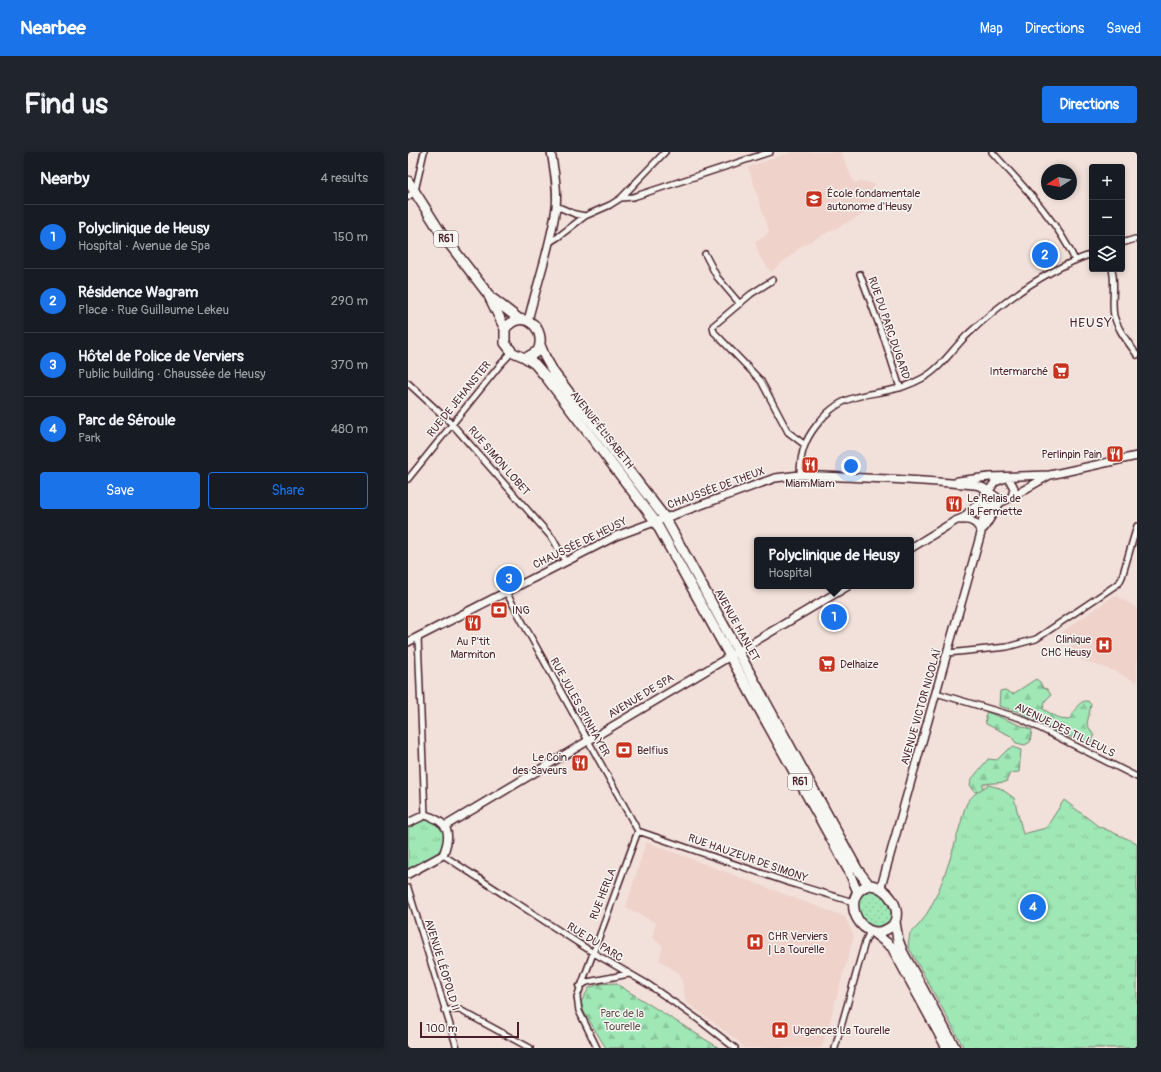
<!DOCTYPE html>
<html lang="en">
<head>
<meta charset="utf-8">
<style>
  body { margin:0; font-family:Pangolin,sans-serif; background:#20242c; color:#f1f3f6 }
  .controls { position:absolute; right:12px; top:12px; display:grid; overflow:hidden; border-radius:4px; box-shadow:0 2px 6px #0003 }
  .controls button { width:36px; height:36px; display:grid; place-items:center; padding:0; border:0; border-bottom:1px solid #363941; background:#171b24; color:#f1f3f6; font:20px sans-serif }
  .compass { position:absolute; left:633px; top:12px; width:36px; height:36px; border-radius:50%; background:#171b24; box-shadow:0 2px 6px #0003; rotate:259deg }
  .scale { position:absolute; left:12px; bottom:10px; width:99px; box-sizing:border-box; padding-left:4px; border:2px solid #4a1f2b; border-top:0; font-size:11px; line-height:14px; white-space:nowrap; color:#4a1f2b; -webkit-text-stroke:3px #f6f6f2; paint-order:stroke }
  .you { position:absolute; left:443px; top:314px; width:14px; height:14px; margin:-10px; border:3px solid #fff; border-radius:50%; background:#1a73e8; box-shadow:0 0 0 6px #1a73e833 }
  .badge { display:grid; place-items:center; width:26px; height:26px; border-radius:50%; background:#1a73e8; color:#fff; font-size:13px; font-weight:700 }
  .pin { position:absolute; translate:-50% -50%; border:2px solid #fff; box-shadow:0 1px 4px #0006 }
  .popup { position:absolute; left:346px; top:385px; width:160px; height:52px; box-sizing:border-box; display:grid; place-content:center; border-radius:4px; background:#171b24; filter:drop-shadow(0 1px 3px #0005); font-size:13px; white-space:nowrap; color:#9ea1a6 }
  .popup b { font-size:15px; color:#f1f3f6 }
  .popup::after { content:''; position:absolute; left:50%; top:100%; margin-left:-8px; border:8px solid transparent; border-top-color:#171b24 }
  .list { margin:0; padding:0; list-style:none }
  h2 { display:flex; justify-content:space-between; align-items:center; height:52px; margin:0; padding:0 16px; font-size:17px }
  h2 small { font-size:13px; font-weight:400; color:#9ea1a6 }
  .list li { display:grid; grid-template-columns:26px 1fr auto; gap:12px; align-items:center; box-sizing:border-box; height:64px; padding:0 16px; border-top:1px solid #363941 }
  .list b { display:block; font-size:15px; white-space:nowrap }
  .list p { margin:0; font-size:13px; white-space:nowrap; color:#9ea1a6 }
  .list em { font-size:13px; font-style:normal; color:#9ea1a6 }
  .actions { display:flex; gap:8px; padding:12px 16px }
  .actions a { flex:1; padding:9px 0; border:1px solid #1a73e8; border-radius:4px; text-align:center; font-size:14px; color:#1a73e8 }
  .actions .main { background:#1a73e8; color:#fff }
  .icon { flex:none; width:22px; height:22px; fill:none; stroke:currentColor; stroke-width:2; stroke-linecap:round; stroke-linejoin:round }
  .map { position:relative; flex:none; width:729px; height:896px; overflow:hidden; border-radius:4px }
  header { display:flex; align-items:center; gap:24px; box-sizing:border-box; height:56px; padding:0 20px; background:#1a73e8; color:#fff }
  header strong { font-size:19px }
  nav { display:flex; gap:22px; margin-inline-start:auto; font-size:14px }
  .intro { display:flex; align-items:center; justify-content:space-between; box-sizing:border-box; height:96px; padding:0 24px }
  h1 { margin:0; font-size:28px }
  .button { padding:10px 18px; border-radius:4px; background:#1a73e8; color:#fff; font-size:14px; font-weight:700 }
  main { display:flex; gap:24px; padding:0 24px }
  aside { flex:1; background:#171b24; border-radius:4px; box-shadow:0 2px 6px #0003 }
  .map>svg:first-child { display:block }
</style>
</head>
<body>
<header>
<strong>Nearbee</strong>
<nav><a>Map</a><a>Directions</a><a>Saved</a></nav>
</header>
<div class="intro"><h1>Find us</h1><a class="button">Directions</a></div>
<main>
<aside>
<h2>Nearby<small>4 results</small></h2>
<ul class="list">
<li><span class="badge">1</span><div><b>Polyclinique de Heusy</b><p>Hospital · Avenue de Spa</p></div><em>150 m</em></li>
<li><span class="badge">2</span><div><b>Résidence Wagram</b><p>Place · Rue Guillaume Lekeu</p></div><em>290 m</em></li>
<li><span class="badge">3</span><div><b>Hôtel de Police de Verviers</b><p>Public building · Chaussée de Heusy</p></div><em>370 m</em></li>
<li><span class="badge">4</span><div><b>Parc de Séroule</b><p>Park</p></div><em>480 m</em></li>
</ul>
<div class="actions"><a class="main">Save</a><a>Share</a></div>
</aside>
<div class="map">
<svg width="729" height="896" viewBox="0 0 729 896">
  <defs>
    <pattern id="grass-dots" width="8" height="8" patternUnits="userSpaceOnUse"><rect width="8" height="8" fill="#9fe7b5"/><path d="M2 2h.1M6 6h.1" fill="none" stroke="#8ac69c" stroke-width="1.8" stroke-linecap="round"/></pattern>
    <pattern id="forest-firs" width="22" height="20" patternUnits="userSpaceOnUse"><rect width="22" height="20" fill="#9fe7b5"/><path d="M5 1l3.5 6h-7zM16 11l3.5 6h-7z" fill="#8ac69c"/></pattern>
    <pattern id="park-tufts" width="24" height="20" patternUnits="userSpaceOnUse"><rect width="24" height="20" fill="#9fe7b5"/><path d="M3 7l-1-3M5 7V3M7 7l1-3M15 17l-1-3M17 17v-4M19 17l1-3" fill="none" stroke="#8ac69c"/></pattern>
  </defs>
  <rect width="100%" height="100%" fill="#f2e1da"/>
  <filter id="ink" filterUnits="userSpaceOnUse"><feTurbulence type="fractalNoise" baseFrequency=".025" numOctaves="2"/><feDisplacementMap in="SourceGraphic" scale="8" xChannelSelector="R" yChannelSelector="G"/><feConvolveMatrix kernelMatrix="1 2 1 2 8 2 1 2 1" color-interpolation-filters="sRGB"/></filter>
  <g filter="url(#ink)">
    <!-- built -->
    <path fill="#efd2ca" d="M384,0H433L446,31L453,29L467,32L457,61L394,94L363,120L351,103L347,89L356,85L361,79L340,15Z
      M707,443L729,456V531L709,520L671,507L654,480Z
      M238,690L437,765L446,784L414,896H336L330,889L278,850L272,822L251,808L255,794L244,786L248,771L218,755Z"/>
    <!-- grass -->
    <path fill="url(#grass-dots)" stroke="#748370" d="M463,736L474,741L484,762L482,769L470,776H463L454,767L449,755L451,744Z"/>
    <!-- forest -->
    <path fill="url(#forest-firs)" stroke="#748370" d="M628,527L632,530L635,536L639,537L643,543L637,549L635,557L652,567L661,568C666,560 670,548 680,549L683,553L679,572L686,584L684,590L658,584L611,560L591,554L592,539L597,538L605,542Z
      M579,560L624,578L622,590L617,593L608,591L603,584L578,572L577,564Z
      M605,595L613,598L611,620L602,621L598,630L575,632V638L567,640L562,633L563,628L580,607L589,608L600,597Z
      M207,831L311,896H198L176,860L173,850L181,836L192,832Z"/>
    <!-- park -->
    <path fill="url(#park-tufts)" stroke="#748370" d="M580,633L592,636L606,646L615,682L638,676L656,648L690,674L729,691V896H556L500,794L502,781C526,765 543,705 551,677C554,669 555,658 559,651C564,643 572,638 580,633Z
      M14,667C32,668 45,684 32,698C24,707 10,712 0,718V675Z"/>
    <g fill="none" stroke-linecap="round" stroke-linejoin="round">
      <!-- street casing -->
      <g stroke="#4a1f2b" stroke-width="8">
        <path id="street" d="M584,0C614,33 648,67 667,108
          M0,45L7,39L16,0
          M213,46L225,45L362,0
          M148,54L167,62L177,64
          M142,90L150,85L177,64L202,53L213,46L257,0
          M714,91L727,87
          M297,102L309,125L332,152
          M704,117C708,135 703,149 706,164C710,179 721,191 729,203
          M452,122L477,189L492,236
          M365,128L343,142L305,174L306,180L353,229L380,280L397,293
          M0,231L44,272L145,387L157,409
          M392,323C392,314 393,302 397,293C401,281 414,265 424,257C440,244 458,243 478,239C490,237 504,232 515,226C532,217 544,198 558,184C594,150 637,118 684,102
          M0,327L92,213L104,200
          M98,440L230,679
          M10,485L17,663
          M540,501L599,495L628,487L711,431L714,425L729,374
          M528,541L612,566L729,625
          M230,679L379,730L445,750
          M35,703L184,800L241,833L291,868L327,896
          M0,736L49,896
          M171,835L179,830L221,822
          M36,858H52L122,896
          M189,896L171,859L169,845L230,679
          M427,896L457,790L462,779"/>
      </g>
      <!-- secondary casing -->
      <g stroke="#4a1f2b" stroke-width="10">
        <path id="secondary" d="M120,169C129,131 143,94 148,55C150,37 146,17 143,0
          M600,325L606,336L604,345
          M550,329L581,325L642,323L729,304
          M557,364L578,343L577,342
          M553,368C563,367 569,370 573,380
          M576,376L591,352
          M503,396L547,369L598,348L642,323
          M0,490L208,384L367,326L392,323C450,326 509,327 566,333C581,334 585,348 598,348
          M0,671L17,663C41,670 44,681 35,703L0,722
          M37,674L440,434
          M473,735L573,381L578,343L587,330L600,325"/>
      </g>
      <!-- primary casing -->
      <g stroke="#4a1f2b" stroke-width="11">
        <path id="primary" d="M104,200L118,206
          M440,717L449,739"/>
      </g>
      <!-- highway casing -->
      <g stroke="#4a1f2b" stroke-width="12">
        <path id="highway" d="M0,29L33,81L80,142L97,177
          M85,147L111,167
          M132,193L137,205L146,221L257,366L449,717L461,733
          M104,200L97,191V177C113,155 140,175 130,199L118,206
          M118,206L127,212L138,225L247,369L440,717
          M461,733C478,733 496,757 485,773C456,799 427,744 461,733Z
          M487,770L490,788L495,801L547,896
          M466,781L484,795L539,896"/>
      </g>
      <!-- street -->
      <use href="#street" stroke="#f6f6f2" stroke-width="5"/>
      <!-- secondary -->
      <use href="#secondary" stroke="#f6f6f2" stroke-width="7"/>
      <!-- primary -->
      <use href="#primary" stroke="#f6f6f2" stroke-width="8"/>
      <!-- highway -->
      <use href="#highway" stroke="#f6f6f2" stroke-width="9"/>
    </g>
  </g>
  <!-- icons -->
  <defs>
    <g id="school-square" transform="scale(0.9)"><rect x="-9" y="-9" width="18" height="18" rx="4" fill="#c8321e" stroke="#f6f6f2"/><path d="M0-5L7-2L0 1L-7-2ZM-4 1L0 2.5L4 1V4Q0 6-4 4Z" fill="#fff"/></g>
    <g id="supermarket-square" transform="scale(0.9)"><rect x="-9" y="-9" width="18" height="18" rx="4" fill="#c8321e" stroke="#f6f6f2"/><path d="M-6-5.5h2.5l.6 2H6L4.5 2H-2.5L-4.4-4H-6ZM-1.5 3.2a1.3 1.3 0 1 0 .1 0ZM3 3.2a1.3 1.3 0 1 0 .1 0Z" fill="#fff"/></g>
    <g id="restaurant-square" transform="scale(0.9)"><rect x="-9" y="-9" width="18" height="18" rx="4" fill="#c8321e" stroke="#f6f6f2"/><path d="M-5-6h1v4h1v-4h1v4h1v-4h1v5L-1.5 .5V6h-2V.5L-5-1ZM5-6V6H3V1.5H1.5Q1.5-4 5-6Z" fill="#fff"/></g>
    <g id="bank-square" transform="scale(0.9)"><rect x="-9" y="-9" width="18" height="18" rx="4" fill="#c8321e" stroke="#f6f6f2"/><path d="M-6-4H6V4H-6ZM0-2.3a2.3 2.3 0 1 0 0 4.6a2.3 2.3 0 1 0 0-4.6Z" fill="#fff"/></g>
    <g id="hospital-square" transform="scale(0.9)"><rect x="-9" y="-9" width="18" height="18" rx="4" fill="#c8321e" stroke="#f6f6f2"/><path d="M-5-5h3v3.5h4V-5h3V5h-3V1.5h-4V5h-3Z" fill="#fff"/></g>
  </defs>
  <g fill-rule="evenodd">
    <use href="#school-square" x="406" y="47"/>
    <use href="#supermarket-square" x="653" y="219"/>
    <use href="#restaurant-square" x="707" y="302"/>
    <use href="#restaurant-square" x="402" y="313"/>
    <use href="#restaurant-square" x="546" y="352"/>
    <use href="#bank-square" x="91" y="458"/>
    <use href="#restaurant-square" x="65" y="471"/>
    <use href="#hospital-square" x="696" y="493"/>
    <use href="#supermarket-square" x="419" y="512"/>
    <use href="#bank-square" x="216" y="598"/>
    <use href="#restaurant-square" x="172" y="611"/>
    <use href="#hospital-square" x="347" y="790"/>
    <use href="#hospital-square" x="372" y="878"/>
  </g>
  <g text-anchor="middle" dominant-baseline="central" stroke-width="3" stroke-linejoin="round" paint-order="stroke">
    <!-- shield labels -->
    <g fill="#f6f6f2" stroke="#7e6067" stroke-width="1">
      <rect x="26" y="79" width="24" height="16" rx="3"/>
      <rect x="380" y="622" width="24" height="16" rx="3"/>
    </g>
    <g font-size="10" font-weight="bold" fill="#4a1f2b">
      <text x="38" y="87">R61</text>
      <text x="392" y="630">R61</text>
    </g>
    <!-- poi labels -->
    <g font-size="11" fill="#4a1f2b" stroke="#f6f6f2" text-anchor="start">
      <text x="419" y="41">École fondamentale<tspan x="419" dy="13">autonome d'Heusy</tspan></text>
      <text x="640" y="219" text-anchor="end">Intermarché</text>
      <text x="694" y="302" text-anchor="end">Perlinpin Pain</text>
      <text x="402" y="331" text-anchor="middle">MiamMiam</text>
      <text x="559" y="346">Le Relais de<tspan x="559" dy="13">la Fermette</tspan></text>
      <text x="104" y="458">ING</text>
      <text x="683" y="487" text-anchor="end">Clinique<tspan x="683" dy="13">CHC Heusy</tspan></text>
      <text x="65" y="489" text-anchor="middle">Au P'tit<tspan x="65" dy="13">Marmiton</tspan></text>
      <text x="432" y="512">Delhaize</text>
      <text x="229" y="598">Belfius</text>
      <text x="159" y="605" text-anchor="end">Le Coin<tspan x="159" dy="13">des Saveurs</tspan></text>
      <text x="360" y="784">CHR Verviers<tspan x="360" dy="13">| La Tourelle</tspan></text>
      <text x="385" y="878">Urgences La Tourelle</text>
    </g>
    <!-- street labels -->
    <g font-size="11" fill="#4a1f2b" stroke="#f6f6f2">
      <text transform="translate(481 176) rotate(71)">RUE DU PARC DUGARD</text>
      <text transform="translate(51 247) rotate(-51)">RUE DE JEHANSTER</text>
      <text transform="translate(194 278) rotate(52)">AVENUE ÉLISABETH</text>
      <text transform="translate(91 309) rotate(49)">RUE SIMON LOBET</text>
      <text transform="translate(308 336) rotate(-20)">CHAUSSÉE DE THEUX</text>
      <text transform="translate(172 391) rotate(-26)">CHAUSSÉE DE HEUSY</text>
      <text transform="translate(329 473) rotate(61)">AVENUE HANLET</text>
      <text transform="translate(233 544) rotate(-31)">AVENUE DE SPA</text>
      <text transform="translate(172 555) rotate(61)">RUE JULES SPINHAYER</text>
      <text transform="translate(513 555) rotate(-74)">AVENUE VICTOR NICOLAÏ</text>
      <text transform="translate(657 578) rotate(26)">AVENUE DES TILLEULS</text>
      <text transform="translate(340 706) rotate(19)">RUE HAUZEUR DE SIMONY</text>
      <text transform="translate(195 742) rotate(-69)">RUE HERLA</text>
      <text transform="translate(187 790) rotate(32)">RUE DU PARC</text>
      <text transform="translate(34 813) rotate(73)">AVENUE LÉOPOLD II</text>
    </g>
    <!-- park labels -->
    <g font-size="11" fill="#5f514e" stroke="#f6f6f2">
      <text x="214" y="861">Parc de la<tspan x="214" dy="13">Tourelle</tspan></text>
    </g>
    <!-- quarter labels -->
    <g font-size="13" letter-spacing="1" fill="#4a1f2b" stroke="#f6f6f2">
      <text x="683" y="171">HEUSY</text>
    </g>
  </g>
</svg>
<div class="controls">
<button>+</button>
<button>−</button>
<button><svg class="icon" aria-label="layers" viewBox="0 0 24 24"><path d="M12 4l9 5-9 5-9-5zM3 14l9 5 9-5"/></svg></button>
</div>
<svg class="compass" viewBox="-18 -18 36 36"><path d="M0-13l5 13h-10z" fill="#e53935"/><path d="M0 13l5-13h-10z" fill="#9ea1a6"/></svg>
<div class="scale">100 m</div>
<div class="you"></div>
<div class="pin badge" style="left:426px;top:465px">1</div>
<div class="popup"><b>Polyclinique de Heusy</b>Hospital</div>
<div class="pin badge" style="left:637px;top:103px">2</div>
<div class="pin badge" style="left:101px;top:427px">3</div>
<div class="pin badge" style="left:625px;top:755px">4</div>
</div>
</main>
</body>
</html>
